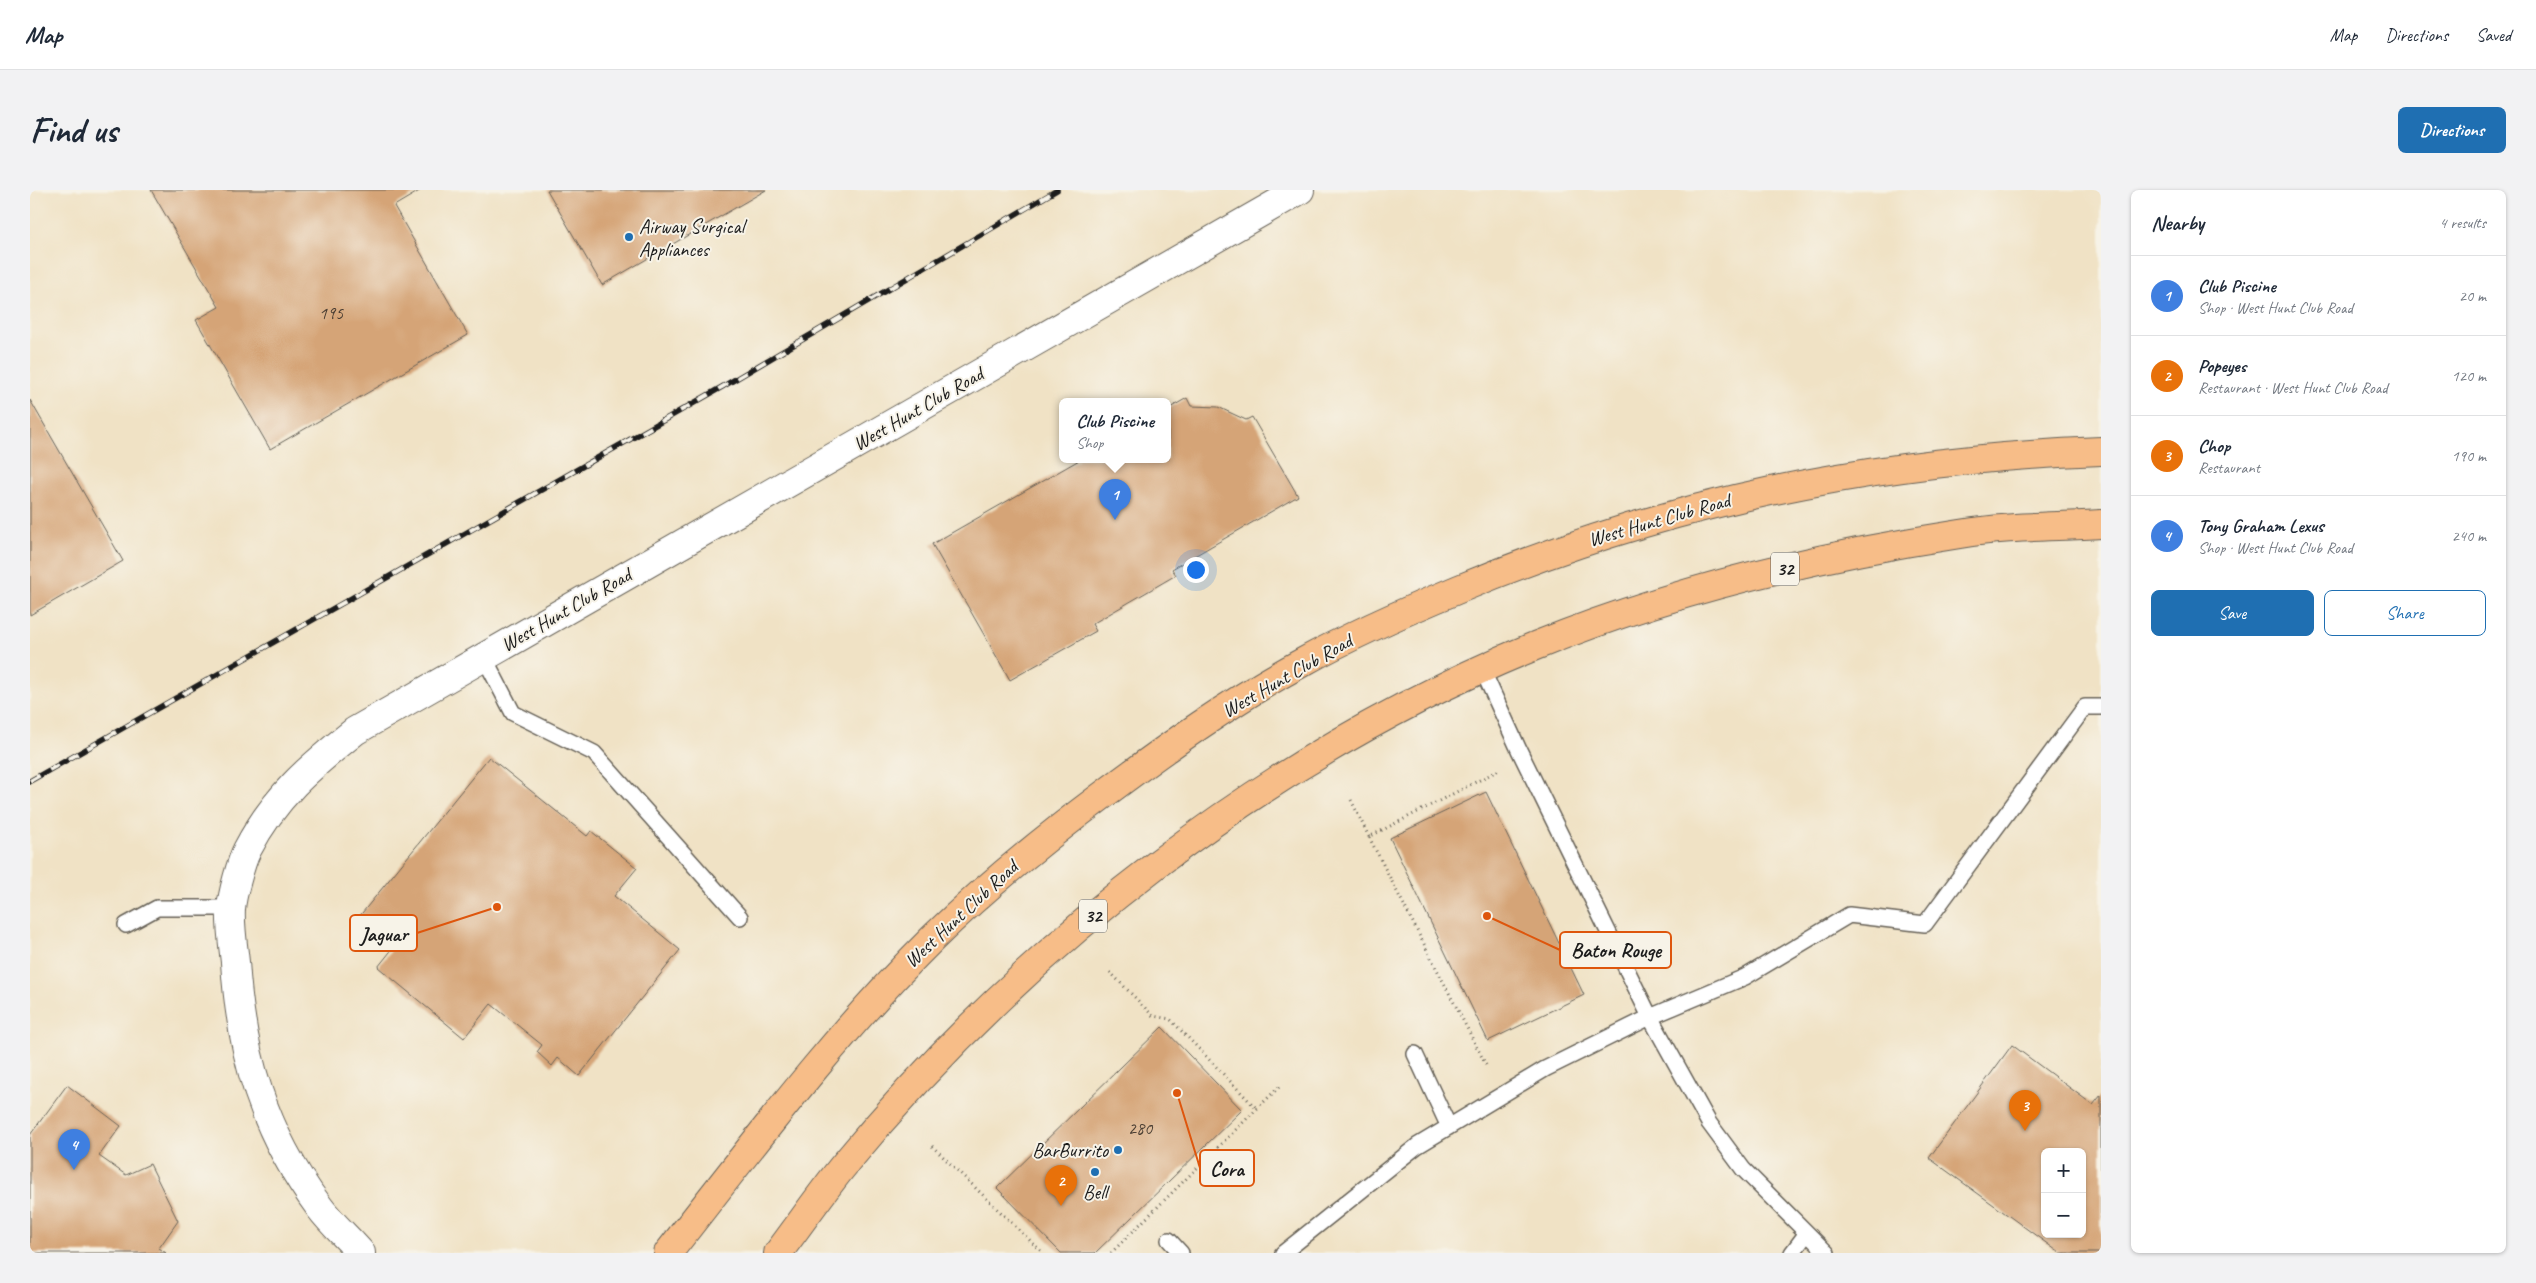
<!DOCTYPE html>
<html lang="en">
<head>
<meta charset="utf-8">
<style>
  body { margin:0; font-family:Caveat,sans-serif; background:#f2f2f3; color:#1f2937 }
  .controls { position:absolute; right:15px; bottom:15px; display:grid; overflow:hidden; border-radius:8px; box-shadow:0 1px 4px #0004 }
  .controls button { width:45px; height:45px; display:grid; place-items:center; padding:0; border:0; border-bottom:1px solid #e0e1e3; background:#fff; color:#1f2937; font:25px sans-serif }
  .you { position:absolute; left:1165px; top:379px; width:18px; height:18px; margin:-12px; border:4px solid #fff; border-radius:50%; background:#1a73e8; box-shadow:0 0 0 8px #1a73e833 }
  .badge { display:grid; place-items:center; width:32px; height:32px; border-radius:50%; background:#1f6fb2; color:#fff; font-size:16px; font-weight:700 }
  .pin { position:absolute; translate:-50% -41px; filter:drop-shadow(0 1px 2px #0008) }
  .pin::after { content:''; position:absolute; top:26px; width:18px; height:15px; background:inherit; clip-path:polygon(0 0,100% 0,50% 100%) }
  .popup { position:absolute; left:1029px; top:208px; width:112px; height:65px; box-sizing:border-box; display:grid; place-content:center; border-radius:8px; background:#fff; filter:drop-shadow(0 1px 4px #0005); font-size:16px; white-space:nowrap; color:#747a83 }
  .popup b { font-size:19px; color:#1f2937 }
  .popup::after { content:''; position:absolute; left:50%; top:100%; margin-left:-10px; border:10px solid transparent; border-top-color:#fff }
  .list { margin:0; padding:0; list-style:none }
  h2 { display:flex; justify-content:space-between; align-items:center; height:65px; margin:0; padding:0 20px; font-size:21px }
  h2 small { font-size:16px; font-weight:400; color:#747a83 }
  .list li { display:grid; grid-template-columns:32px 1fr auto; gap:15px; align-items:center; box-sizing:border-box; height:80px; padding:0 20px; border-top:1px solid #e0e1e3 }
  .list b { display:block; font-size:19px; white-space:nowrap }
  .list p { margin:0; font-size:16px; white-space:nowrap; color:#747a83 }
  .list em { font-size:16px; font-style:normal; color:#747a83 }
  .actions { display:flex; gap:10px; padding:15px 20px }
  .actions a { flex:1; padding:11px 0; border:1px solid #1f6fb2; border-radius:8px; text-align:center; font-size:18px; color:#1f6fb2 }
  .actions .main { background:#1f6fb2; color:#fff }
  .map { position:relative; flex:none; width:2071px; height:1063px; overflow:hidden; border-radius:8px }
  header { display:flex; align-items:center; gap:30px; box-sizing:border-box; height:70px; padding:0 25px; background:#fff; border-bottom:1px solid #e0e1e3 }
  header strong { font-size:24px }
  nav { display:flex; gap:28px; margin-inline-start:auto; font-size:18px }
  .intro { display:flex; align-items:center; justify-content:space-between; box-sizing:border-box; height:120px; padding:0 30px }
  h1 { margin:0; font-size:35px }
  .button { padding:12px 22px; border-radius:8px; background:#1f6fb2; color:#fff; font-size:18px; font-weight:700 }
  main { display:flex; gap:30px; padding:0 30px }
  aside { flex:1; background:#fff; border-radius:8px; box-shadow:0 1px 4px #0004 }
  .map>svg:first-child { display:block }
</style>
</head>
<body>
<header>
<strong>Map</strong>
<nav><a>Map</a><a>Directions</a><a>Saved</a></nav>
</header>
<div class="intro"><h1>Find us</h1><a class="button">Directions</a></div>
<main>
<div class="map">
<svg width="2071" height="1063" viewBox="0 0 2071 1063">
  <rect width="100%" height="100%" fill="#f7f3e8"/>
  <filter id="ink" filterUnits="userSpaceOnUse"><feTurbulence type="fractalNoise" baseFrequency=".02" numOctaves="2"/><feDisplacementMap in="SourceGraphic" scale="10" xChannelSelector="R" yChannelSelector="G"/><feConvolveMatrix kernelMatrix="1 2 1 2 8 2 1 2 1" color-interpolation-filters="sRGB"/></filter>
  <filter id="wash" filterUnits="userSpaceOnUse"><feTurbulence type="fractalNoise" baseFrequency=".0096" numOctaves="4" result="noise"/><feDisplacementMap in="SourceGraphic" scale="20" xChannelSelector="R" yChannelSelector="G"/><feGaussianBlur stdDeviation="1.12" result="paint"/><feColorMatrix in="noise" values="0 0 0 0 0 0 0 0 0 0 0 0 0 0 0 0 0 1.4 0 .05"/><feComposite in="paint" operator="in"/></filter>
  <g filter="url(#wash)">
    <rect width="100%" height="100%" fill="#f0e2c5"/>
    <g id="blocks">
      <!-- building -->
      <path fill="#d5a477" fill-rule="evenodd" d="M121,0H391L364,16L438,145L240,259L166,130L189,117Z
        M517,0H736L572,95Z
        M1157,208L1161,216L1188,217L1216,230L1222,227L1268,306L1142,379L1146,385L1062,434L1066,441L980,490L902,354L1051,269H1138V219Z
        M0,210L93,371L0,425Z
        M459,567L557,646L561,641L607,678L584,706L650,760L549,886L528,868L522,876L507,862L512,855L461,814L434,848L348,777L364,757L328,728Z
        M1456,602L1554,805L1458,851L1360,648Z
        M1132,837L1212,920L1065,1063H1031L967,998Z
        M1982,855L2063,915L2071,905V1063H2030L1899,968ZM2015,962H2052V1044H2015Z
        M37,895L91,936L69,966L96,985L120,974L148,1031L129,1058L136,1063H0V945Z"/>
    </g>
  </g>
  <g filter="url(#ink)">
    <use href="#blocks" fill-opacity="0" stroke="#666157" stroke-width="1"/>
    <g fill="none" stroke-linecap="round" stroke-linejoin="round">
      <!-- lane casing -->
      <g stroke="#666157" stroke-width="18">
        <path id="lane" d="M454,467L483,523L564,563L710,727
          M1452,479L1489,560L1620,827L1679,933L1713,979L1777,1043L1762,1063
          M96,735L127,718H201
          M1385,864L1419,937
          M1777,1043L1797,1063
          M1139,1050L1151,1063
          M1253,1063L1387,956L1515,879L1620,827L1715,787L1819,725L1895,734L2055,517H2071"/>
      </g>
      <!-- street casing -->
      <g stroke="#666157" stroke-width="30">
        <path id="street" d="M331,1063C318,1048 302,1034 290,1018C233,941 211,866 205,772C203,754 200,736 201,719C202,705 211,672 217,660C245,606 279,578 325,541L1270,0"/>
      </g>
      <!-- primary casing -->
      <g stroke="#666157" stroke-width="30">
        <path id="primary" d="M638,1063C723,955 805,845 903,748C956,696 1014,649 1073,605C1137,557 1203,510 1273,472C1323,444 1376,421 1429,399C1640,311 1843,270 2071,261
          M748,1063C770,1034 791,1003 814,975C996,754 1240,564 1505,456C1640,401 1786,366 1930,344C1977,336 2024,337 2071,334"/>
      </g>
      <!-- path -->
      <path stroke="#666157" stroke-width="3" stroke-dasharray="1 4" stroke-linecap="butt" d="M1321,610L1339,647
        M1080,782L1123,826L1140,829L1227,919
        M1456,875L1339,647L1471,579
        M902,956L1013,1063
        M1081,1063L1249,897"/>
      <!-- lane -->
      <use href="#lane" stroke="#fff" stroke-width="15"/>
      <!-- street -->
      <use href="#street" stroke="#fff" stroke-width="28"/>
      <!-- primary -->
      <use href="#primary" stroke="#f7bd88" stroke-width="28"/>
      <!-- rail casing -->
      <g stroke="#1c1c1c" stroke-width="5.5">
        <path id="rail" d="M0,591L692,197L1027,0"/>
      </g>
      <!-- rail -->
      <use href="#rail" stroke="#f7f3e8" stroke-width="4" stroke-dasharray="11" stroke-linecap="butt"/>
    </g>
  </g>
  <!-- markers -->
  <g fill="#1f6fb2" stroke="#f7f3e8" stroke-width="2">
    <circle cx="599" cy="47" r="5"/>
    <circle cx="1088" cy="960" r="5"/>
    <circle cx="1065" cy="982" r="5"/>
  </g>
  <g text-anchor="middle" dominant-baseline="central" stroke-width="4" stroke-linejoin="round" paint-order="stroke">
    <!-- number labels -->
    <g font-size="18" fill="#4a3e33">
      <text x="301" y="123">195</text>
      <text x="1110" y="938">280</text>
    </g>
    <!-- shield labels -->
    <g fill="#f7f3e8" stroke="#5e5c59" stroke-width="1">
      <rect x="1741" y="362.5" width="28" height="33" rx="4"/>
      <rect x="1049" y="709.5" width="28" height="33" rx="4"/>
    </g>
    <g font-size="19" font-weight="bold" fill="#1c1c1c">
      <text x="1755" y="379">32</text>
      <text x="1063" y="726">32</text>
    </g>
    <!-- poi labels -->
    <g font-size="20" fill="#1c1c1c" stroke="#f7f3e8" text-anchor="start">
      <text x="609" y="36">Airway Surgical<tspan x="609" dy="23">Appliances</tspan></text>
      <text x="1078" y="960" text-anchor="end">BarBurrito</text>
      <text x="1065" y="1002" text-anchor="middle">Bell</text>
    </g>
    <!-- street labels -->
    <g font-size="20" fill="#1c1c1c" stroke="#f7f3e8">
      <text transform="translate(888 219) rotate(-30)">West Hunt Club Road</text>
      <text transform="translate(1629 330) rotate(-16)">West Hunt Club Road</text>
      <text transform="translate(536 420) rotate(-30)">West Hunt Club Road</text>
      <text transform="translate(1257 486) rotate(-30)">West Hunt Club Road</text>
      <text transform="translate(931 724) rotate(-43)">West Hunt Club Road</text>
    </g>
  </g>
  <!-- callouts -->
  <path fill="none" stroke="#de560d" stroke-width="2" d="M467 717L387 743M1457 726L1530 760M1147 903L1170 978"/>
  <g fill="#de560d" stroke="#f7f3e8" stroke-width="2">
    <circle cx="467" cy="717" r="5"/>
    <circle cx="1457" cy="726" r="5"/>
    <circle cx="1147" cy="903" r="5"/>
  </g>
  <g fill="#f7f3e8" stroke="#de560d" stroke-width="2">
    <rect x="320" y="725" width="67" height="36" rx="5"/>
    <rect x="1530" y="742" width="111" height="36" rx="5"/>
    <rect x="1170" y="960" width="54" height="36" rx="5"/>
  </g>
  <g font-size="21" text-anchor="middle" font-weight="bold" fill="#1c1c1c">
    <text x="354" y="751">Jaguar</text>
    <text x="1586" y="767">Baton Rouge</text>
    <text x="1197" y="986">Cora</text>
  </g>
</svg>
<div class="controls">
<button>+</button>
<button>−</button>
</div>
<div class="you"></div>
<div class="pin badge" style="left:1085px;top:330px;background:#3f7fe0">1</div>
<div class="popup"><b>Club Piscine</b>Shop</div>
<div class="pin badge" style="left:1031px;top:1016px;background:#e8710a">2</div>
<div class="pin badge" style="left:1995px;top:941px;background:#e8710a">3</div>
<div class="pin badge" style="left:44px;top:980px;background:#3f7fe0">4</div>
</div>
<aside>
<h2>Nearby<small>4 results</small></h2>
<ul class="list">
<li><span class="badge" style="background:#3f7fe0">1</span><div><b>Club Piscine</b><p>Shop · West Hunt Club Road</p></div><em>20 m</em></li>
<li><span class="badge" style="background:#e8710a">2</span><div><b>Popeyes</b><p>Restaurant · West Hunt Club Road</p></div><em>120 m</em></li>
<li><span class="badge" style="background:#e8710a">3</span><div><b>Chop</b><p>Restaurant</p></div><em>190 m</em></li>
<li><span class="badge" style="background:#3f7fe0">4</span><div><b>Tony Graham Lexus</b><p>Shop · West Hunt Club Road</p></div><em>240 m</em></li>
</ul>
<div class="actions"><a class="main">Save</a><a>Share</a></div>
</aside>
</main>
</body>
</html>
